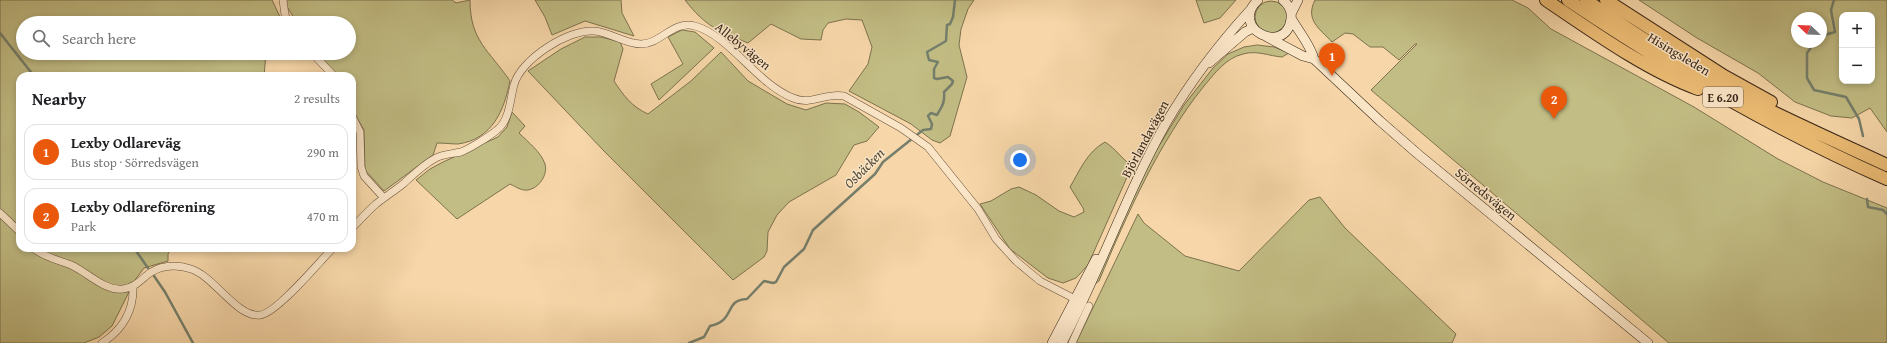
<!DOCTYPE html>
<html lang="en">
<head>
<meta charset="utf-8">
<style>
  body { margin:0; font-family:"Gentium Book Plus",serif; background:#f6f6f6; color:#202124 }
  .controls { position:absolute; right:12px; top:12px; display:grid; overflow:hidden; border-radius:8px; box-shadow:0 2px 6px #0003 }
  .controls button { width:36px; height:36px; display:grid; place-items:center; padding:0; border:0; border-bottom:1px solid #e0e0e0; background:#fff; color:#202124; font:20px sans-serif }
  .compass { position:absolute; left:1791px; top:12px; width:36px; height:36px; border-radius:50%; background:#fff; box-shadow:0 2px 6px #0003; rotate:293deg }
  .you { position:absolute; left:1020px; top:160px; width:14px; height:14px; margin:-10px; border:3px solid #fff; border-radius:50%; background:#1a73e8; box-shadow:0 0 0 6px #1a73e833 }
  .badge { display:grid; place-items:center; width:26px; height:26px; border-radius:50%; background:#ea580c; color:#fff; font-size:13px; font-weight:700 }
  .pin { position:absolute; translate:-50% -33px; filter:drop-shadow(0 1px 2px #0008) }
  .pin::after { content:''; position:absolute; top:21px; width:14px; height:12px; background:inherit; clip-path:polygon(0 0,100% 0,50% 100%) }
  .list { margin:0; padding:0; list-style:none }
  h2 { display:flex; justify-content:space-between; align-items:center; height:52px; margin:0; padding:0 16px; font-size:17px }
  h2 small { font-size:13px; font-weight:400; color:#757577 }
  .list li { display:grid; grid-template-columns:26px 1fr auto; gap:12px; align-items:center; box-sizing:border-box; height:56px; margin:0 8px 8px; padding:0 8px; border:1px solid #e0e0e0; border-radius:12px }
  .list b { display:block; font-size:15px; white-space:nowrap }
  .list p { margin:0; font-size:13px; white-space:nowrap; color:#757577 }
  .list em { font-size:13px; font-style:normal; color:#757577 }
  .icon { flex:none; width:22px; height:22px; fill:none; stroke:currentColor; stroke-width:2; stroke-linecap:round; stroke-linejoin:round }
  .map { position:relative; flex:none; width:1887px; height:343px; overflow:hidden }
  .search { position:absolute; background:#fff; box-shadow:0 2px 6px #0003; left:16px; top:16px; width:340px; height:44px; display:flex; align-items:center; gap:10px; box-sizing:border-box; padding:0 14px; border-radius:22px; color:#757577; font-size:15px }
  .panel { position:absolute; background:#fff; box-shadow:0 2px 6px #0003; left:16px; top:72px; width:340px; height:180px; border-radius:12px }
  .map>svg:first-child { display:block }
</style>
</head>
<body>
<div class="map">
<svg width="1887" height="343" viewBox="0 0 1887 343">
  <rect width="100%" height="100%" fill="#f7d7a9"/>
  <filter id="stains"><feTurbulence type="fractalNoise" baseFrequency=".005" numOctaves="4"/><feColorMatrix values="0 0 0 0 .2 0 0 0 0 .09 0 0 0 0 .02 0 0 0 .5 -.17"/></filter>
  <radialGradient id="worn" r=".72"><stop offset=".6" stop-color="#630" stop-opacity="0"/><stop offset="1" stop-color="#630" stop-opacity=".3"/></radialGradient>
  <!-- green -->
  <path fill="#c2bd84" stroke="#7d724e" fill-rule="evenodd" d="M0,0H272L280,17L268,23H23V53H266L264,76H20V248H171L168,254V261L144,268L135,280L112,326L99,337L84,343H0Z
    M283,0H452L456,3L470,0C470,41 489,50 510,81C504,110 493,139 458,144C452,144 444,143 437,143L433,155L384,191L365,170L364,130L352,109V76H331L316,53H349V23H297Z
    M535,0H621L622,13L634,36L585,21L552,35L545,17Z
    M685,0H974L968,9L961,29L959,45L967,77L950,136L940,143L932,140L911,124L849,91L868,64L872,47L862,20L846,19L828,23L823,30L821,40L801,39L771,24L748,43C718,31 705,26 685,0Z
    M1196,0H1236L1220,18L1204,23Z
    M1315,0H1512L1528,8L1551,29L1694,107L1778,159L1823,182L1887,208V343H1669L1371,90L1417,44H1415L1399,60L1383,47H1370L1353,34L1345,33L1332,42C1319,28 1305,20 1315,0Z
    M1639,0H1887V132L1870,108L1852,118L1831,116L1795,102L1758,73L1697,38ZM1842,15H1872V81H1842ZM1797,18H1821V42H1797Z
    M1255 17a16 16 0 1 1 32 0a16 16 0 1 1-32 0Z
    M682,30L695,32L714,48L659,100L651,84L683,64L668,37Z
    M585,37H601L620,42L623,49L614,81C623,95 632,107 648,114L691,81L721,52L748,81L787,104L806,110L826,103L845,104L859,112L879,127L867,141L854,145L836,175L789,202L777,215L768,232L767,251L764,257L733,280L603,150L528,71L561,49Z
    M1257,45L1274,47L1289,53L1282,57C1269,56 1257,50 1243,54C1226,58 1215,73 1204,86C1159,142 1127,214 1099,281L1095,284L1110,246L1154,154L1184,105L1213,68L1228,54L1244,47Z
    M512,112L525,126L519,133C528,142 541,152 545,164C548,175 539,188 528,190C522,191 516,187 510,184L457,219L416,180L430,169L443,162L498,137L507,127Z
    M1105,142C1116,149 1122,159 1132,166L1088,265L1076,278L1063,283L1048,278L1010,249L980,204L991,201L1011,189L1019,187L1036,195L1059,211L1074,217L1084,212L1083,208L1070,187C1080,170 1087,152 1105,142Z
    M1320,197L1345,228L1456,334L1452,343H1076L1138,214L1144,223L1185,256L1239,271L1309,200Z"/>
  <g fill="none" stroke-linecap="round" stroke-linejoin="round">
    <!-- stream -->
    <path stroke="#757f6c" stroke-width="2.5" d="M0,33L34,76
      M1821,36L1835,32L1831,10L1834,0
      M1815,42L1807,53V78L1814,90L1846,97L1859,119L1863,136
      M1867,199L1868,207L1883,210L1887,214
      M134,248L148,268
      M154,276L165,292L193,343
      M689,343L704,337L710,326C737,320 723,300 747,299L764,281L773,283L776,282L784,267L804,249L813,230L875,174L883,162L923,130L931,129L932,124L928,116L931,113L937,115C942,106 945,103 944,92L952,84L953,81L948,77L937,79L934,78V69L938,62L929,60L927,52L946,41L947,25L950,24L953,17L955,0"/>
    <!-- street casing -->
    <g stroke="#68523c" stroke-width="8">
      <path id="street" d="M283,0L285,15L289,23
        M312,53L334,76
        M352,116L360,132L361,167L364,176L384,198
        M0,213L20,232
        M352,228C360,220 368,211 376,204C385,197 394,191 403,184C413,175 423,165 434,159C442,154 452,154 461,152C469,149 490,136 497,130C510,120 510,99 514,85C520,60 568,29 594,31C610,32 625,44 641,44C661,44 673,20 695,26C730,36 757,84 793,98C811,106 826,92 844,96L901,128L928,147L978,209L996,239L1016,261L1040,281L1075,299
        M33,248C44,257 58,260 71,265C87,272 104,291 123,289C133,288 139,282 146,276C158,265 176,264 191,269C214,276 237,318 260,315C277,313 319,262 333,248
        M102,343C122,330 134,311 133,286
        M1072,343L1089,306"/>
    </g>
    <!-- secondary casing -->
    <g stroke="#382617" stroke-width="10">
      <path id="secondary" d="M1258,0C1228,28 1286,57 1291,19C1292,12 1289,5 1283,0
        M1291,14L1298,0
        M1291,18C1299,32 1310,44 1314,59
        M1267,37L1303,56L1314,59L1380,121L1419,155L1648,343
        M1209,63L1245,32L1253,28
        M1052,343L1096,259
        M1062,343C1100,271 1126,194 1166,123C1190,82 1219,44 1251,9"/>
    </g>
    <!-- highway casing -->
    <g stroke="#382617" stroke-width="14">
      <path id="highway" d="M1546,0C1592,31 1646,70 1698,89
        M1568,0C1669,68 1775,130 1887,179
        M1586,0C1633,33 1682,65 1733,92C1783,118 1835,141 1887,165
        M1606,0L1724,76L1771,102"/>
    </g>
    <!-- street -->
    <use href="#street" stroke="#fae5c7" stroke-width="7"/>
    <!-- secondary -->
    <use href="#secondary" stroke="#fae5c7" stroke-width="9"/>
    <!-- highway -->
    <use href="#highway" stroke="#ecbc74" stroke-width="12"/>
  </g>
  <g text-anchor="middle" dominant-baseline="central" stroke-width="3" stroke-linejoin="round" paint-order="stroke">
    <!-- shield labels -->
    <rect fill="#fae5c7" stroke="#725f4c" stroke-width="1" x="1703" y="87" width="40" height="20" rx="3"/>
    <g font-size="12" font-weight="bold" fill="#382617">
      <text x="1723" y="97">E 6.20</text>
    </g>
    <!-- street labels -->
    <g font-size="13" fill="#382617" stroke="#fae5c7">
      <text transform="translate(743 46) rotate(39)">Allebyvägen</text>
      <text transform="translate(1679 54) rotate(31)">Hisingsleden</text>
      <text transform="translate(1145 139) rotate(-62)">Björlandavägen</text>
      <text transform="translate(1486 194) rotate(39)">Sörredsvägen</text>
    </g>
    <!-- water labels -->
    <g font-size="14" font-style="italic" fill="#524b3a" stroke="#fae5c7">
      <text transform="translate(864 168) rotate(-45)">Osbäcken</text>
    </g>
  </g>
  <rect width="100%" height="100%" filter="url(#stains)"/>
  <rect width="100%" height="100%" fill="url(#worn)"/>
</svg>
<div class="controls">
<button>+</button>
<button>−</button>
</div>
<svg class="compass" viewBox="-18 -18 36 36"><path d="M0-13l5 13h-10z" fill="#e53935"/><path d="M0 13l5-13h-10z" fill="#757577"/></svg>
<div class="you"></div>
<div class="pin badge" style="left:1332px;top:76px">1</div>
<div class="pin badge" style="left:1554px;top:119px">2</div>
<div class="search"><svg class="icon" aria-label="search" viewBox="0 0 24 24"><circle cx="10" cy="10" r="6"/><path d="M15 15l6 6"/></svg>Search here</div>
<section class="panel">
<h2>Nearby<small>2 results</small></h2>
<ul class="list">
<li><span class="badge">1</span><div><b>Lexby Odlareväg</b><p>Bus stop · Sörredsvägen</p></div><em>290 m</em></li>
<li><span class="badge">2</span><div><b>Lexby Odlareförening</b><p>Park</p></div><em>470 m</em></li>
</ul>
</section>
</div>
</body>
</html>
